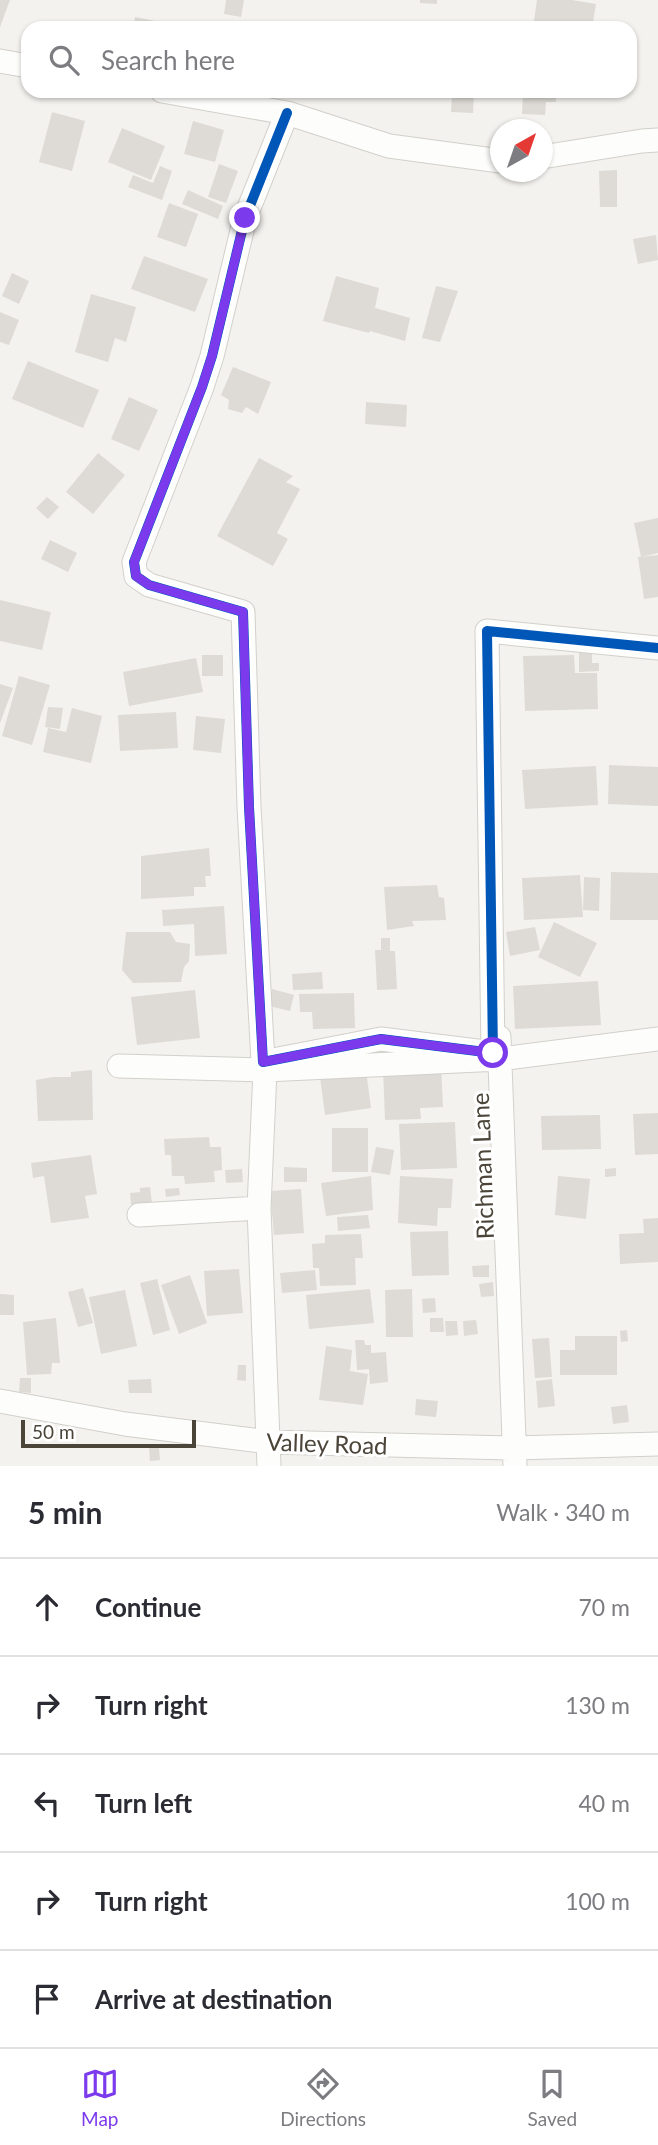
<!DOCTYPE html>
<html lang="en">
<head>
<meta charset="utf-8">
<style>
  body { margin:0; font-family:Lato,sans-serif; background:#f7f7f7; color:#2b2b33 }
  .compass { position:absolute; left:490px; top:119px; width:63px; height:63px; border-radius:50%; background:#fff; box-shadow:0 2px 5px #0004; rotate:40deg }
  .scale { position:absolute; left:21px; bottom:18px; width:175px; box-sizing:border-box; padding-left:7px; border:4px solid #4b4439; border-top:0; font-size:19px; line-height:24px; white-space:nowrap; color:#4b4439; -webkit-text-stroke:5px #fff; paint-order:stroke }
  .stop { position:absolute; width:21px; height:21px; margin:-16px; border:5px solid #7c3aed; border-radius:50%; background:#fff }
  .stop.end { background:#7c3aed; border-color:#fff; box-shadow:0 2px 7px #0008 }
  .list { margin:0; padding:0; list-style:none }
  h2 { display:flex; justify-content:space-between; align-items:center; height:91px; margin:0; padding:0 28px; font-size:30px }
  h2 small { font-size:23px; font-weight:400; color:#7c7c81 }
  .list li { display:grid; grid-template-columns:46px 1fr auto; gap:21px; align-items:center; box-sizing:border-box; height:98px; padding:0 28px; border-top:2px solid #e1e1e2 }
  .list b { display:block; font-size:26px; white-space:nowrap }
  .list em { font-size:23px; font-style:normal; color:#7c7c81 }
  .icon { flex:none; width:38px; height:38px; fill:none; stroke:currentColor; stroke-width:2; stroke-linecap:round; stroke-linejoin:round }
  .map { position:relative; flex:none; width:658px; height:1466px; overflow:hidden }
  .search { position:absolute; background:#fff; box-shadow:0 2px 5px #0004; left:21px; right:21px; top:21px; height:77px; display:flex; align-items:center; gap:18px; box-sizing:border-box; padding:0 24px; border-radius:21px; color:#7c7c81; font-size:26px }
  .sheet { height:581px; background:#fff }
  nav { display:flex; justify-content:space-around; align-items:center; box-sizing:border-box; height:98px; border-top:2px solid #e1e1e2; background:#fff; font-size:19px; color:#7c7c81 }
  nav a { display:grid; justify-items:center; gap:4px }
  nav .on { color:#7c3aed }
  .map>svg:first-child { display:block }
</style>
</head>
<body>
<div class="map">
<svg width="658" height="1466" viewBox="0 0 658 1466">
  <rect width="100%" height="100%" fill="#f4f2ee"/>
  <!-- building -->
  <path fill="#dedbd6" d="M0,0H10L0,27Z
    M226,0H244L241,17L224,14Z
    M420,0H437V4L420,3Z
    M537,0H572L596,4L592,28H533Z
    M135,17L186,27V28H133Z
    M523,91H556V102H546L545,115L522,114Z
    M588,91H614L613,96L588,93Z
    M452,94L474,95L473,113L451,112Z
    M52,112L85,121L72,171L39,162Z
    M193,121L224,130L215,162L184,154Z
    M122,128L165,146L151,180L108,162Z
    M219,164L238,171L226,203L208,197Z
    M160,166L172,171L162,200L128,187L133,175L153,183Z
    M617,170V207H600L599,171Z
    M188,190L223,206L218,219L182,204Z
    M169,203L198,214L186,247L157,237Z
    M656,235L658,260L638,264L633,239Z
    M144,256L208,279L195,312L131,289Z
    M12,273L29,281L19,304L2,296Z
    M336,276L379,288L375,308L410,318L405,341L370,331L369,333L323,321Z
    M436,286L458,291L440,342L422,338Z
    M91,294L136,307L126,342L115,338L108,362L75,352Z
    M0,312L19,320L9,345L0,342Z
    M28,361L99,390L83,428L12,399Z
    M233,367L271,382L258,414L246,407L242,413L228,409L229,400L221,395Z
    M129,397L158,410L139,451L111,439Z
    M366,402L407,405L406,427L365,424Z
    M98,453L125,475L93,514L66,492Z
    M259,458L293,476L286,482L300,489L277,533L288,539L273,566L217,536Z
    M47,497L59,507L48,519L36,508Z
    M658,518V553L641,557L634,523Z
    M50,540L77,553L68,572L41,559Z
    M658,555V597L644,599L638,557Z
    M0,600L51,612L42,650L0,641Z
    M579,652H592V663H599V671L579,672Z
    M202,655H223V676H202Z
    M574,655L575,673H597L598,709L525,711L523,656Z
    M196,658L203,692L129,706L123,672Z
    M19,676L50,685L32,745L2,736Z
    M0,684L13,688L0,723Z
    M48,707L63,708L60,729L45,727Z
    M72,708L102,716L91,763L43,752L48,728L66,732Z
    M176,712L178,748L120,751L118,715Z
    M196,716L225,719L221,753L193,750Z
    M609,765L658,767V806L608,804Z
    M596,766L598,805L525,809L522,770Z
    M209,848L211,876H205L206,887H194V896L141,899V856Z
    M611,872L658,873V920H610Z
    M580,875L583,917L524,920L522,878Z
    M584,877L600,878L599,911L583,910Z
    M437,885L439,897L444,898L446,920L412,921L414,926L387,930L384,887Z
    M224,906L227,954L195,956L194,924L163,926L162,910Z
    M554,922L597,943L580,977L538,957Z
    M535,927L540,950L510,956L506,932Z
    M126,932H170L176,942L190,944L189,961L184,967L181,982L133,983L122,970Z
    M381,938H390V951H395L397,989L377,990L375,950H381Z
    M322,972L323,989L293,990L292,974Z
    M598,981L601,1025L515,1029L513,986Z
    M272,989L294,995L290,1011L269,1006Z
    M195,990L200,1038L137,1045L131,997Z
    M354,993L355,1028L313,1029L312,1012H300L299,994Z
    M441,1065L443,1107L420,1108L421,1119L385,1120L383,1068Z
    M92,1070L93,1120L38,1121L36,1080L53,1077H71V1072Z
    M366,1070L371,1108L325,1115L320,1077Z
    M658,1113V1154L635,1155L633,1114Z
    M600,1115L601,1149L542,1150L541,1116Z
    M455,1122L457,1168L401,1170L399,1124Z
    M332,1128H368V1172H332Z
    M209,1137L210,1147H221L222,1170L214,1171L215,1182L185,1184L184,1176H172L171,1155H165L164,1139Z
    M376,1147L394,1150L390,1175L371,1172Z
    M91,1155L97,1194L85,1196L89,1218L51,1223L44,1176L33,1178L31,1163Z
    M284,1167L307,1168V1182H284Z
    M616,1168V1176L605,1177V1169Z
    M242,1169L243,1182L226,1183L225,1170Z
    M371,1176L373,1210L326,1216L321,1183Z
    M400,1176L453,1179L451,1208H438L437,1226L398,1223Z
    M558,1176L590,1179L586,1219L555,1215Z
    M150,1187L152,1203L131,1205L130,1193L140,1192V1188Z
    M179,1188L180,1195L166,1197L165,1189Z
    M301,1189L304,1233L274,1235L270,1191Z
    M368,1215L370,1228L338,1231L337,1217Z
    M658,1218V1262L620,1264L619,1234L644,1233L643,1219Z
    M448,1231L449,1275L412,1276L410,1232Z
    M361,1234L363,1258H355L356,1285L320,1286L319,1268H313L312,1244L325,1243V1235Z
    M489,1265V1277H473L472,1266Z
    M239,1269L243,1313L207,1316L204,1271Z
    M315,1270L317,1290L282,1293L280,1273Z
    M190,1275L207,1323L179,1334L161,1285Z
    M157,1279L170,1330L153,1335L140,1283Z
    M493,1282L494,1296L481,1297L479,1284Z
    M83,1288L93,1323L78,1327L68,1292Z
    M370,1289L374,1323L309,1329L306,1295Z
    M412,1289L413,1337H386L385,1290Z
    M125,1290L137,1346L101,1354L89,1297Z
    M0,1294L14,1295V1315H0Z
    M435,1298L436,1312L423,1313L422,1299Z
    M56,1318L60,1363H52L51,1374L27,1375L23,1322Z
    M430,1318H443L444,1332H430Z
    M476,1320L478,1334L464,1336L463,1321Z
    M445,1321H457L458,1335L446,1336Z
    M627,1330L628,1341L621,1342L620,1331Z
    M575,1336H617V1375H560V1350H575Z
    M549,1338L552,1377L535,1378L532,1339Z
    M355,1340H364L365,1345H371V1353L386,1352L388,1382L370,1384L369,1369L357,1370Z
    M326,1346L352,1350L350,1371L368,1374L363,1405L319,1400Z
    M238,1365H246V1381L237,1380Z
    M20,1378H31V1393L19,1392Z
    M151,1379L152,1393H129L128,1380Z
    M552,1379L555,1406L538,1408L536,1381Z
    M416,1399L438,1401L436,1417L415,1415Z
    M627,1405L629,1422L613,1424L611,1407Z
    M159,1447L160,1460L150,1461L149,1448Z"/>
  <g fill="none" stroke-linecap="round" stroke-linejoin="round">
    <!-- street casing -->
    <g stroke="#d2d0cb" stroke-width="25">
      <path id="street" d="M0,61L28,66
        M162,91L287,113L389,146L500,161
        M287,113L245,218L212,356L202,387L134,562L136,576L149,585L243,612L249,807L263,1062L381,1039L493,1053L487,631L658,648
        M542,157L642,141L658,140
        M499,1037L515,1466
        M263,1062L265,1070L259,1208L269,1466
        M119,1066L265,1070L500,1059L658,1039
        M139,1215L259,1208
        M0,1401L125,1424L269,1442L514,1448L658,1444"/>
    </g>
    <!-- street -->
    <use href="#street" stroke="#fdfdfc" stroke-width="23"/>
    <!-- cycleway casing -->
    <g stroke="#fff" stroke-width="15">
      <path id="cycleway" d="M287,113L245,218L212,356L202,387L134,562L136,576L149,585L243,612L249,807L263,1062L381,1039L493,1053L487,631L658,648"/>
    </g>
    <!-- cycleway -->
    <use href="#cycleway" stroke="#0057b8" stroke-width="10"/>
  </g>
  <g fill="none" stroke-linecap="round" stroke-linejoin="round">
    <!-- route -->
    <path stroke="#7c3aed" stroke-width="9" d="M245,218L212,356L202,387L134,562L136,576L149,585L243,612L249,807L263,1062L381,1039L493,1053"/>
  </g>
  <g text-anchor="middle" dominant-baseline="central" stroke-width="6" stroke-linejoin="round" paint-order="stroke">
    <!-- street labels -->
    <g font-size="24" fill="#4b4439" stroke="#fff">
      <text transform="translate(482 1166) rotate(-92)">Richman Lane</text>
      <text transform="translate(327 1443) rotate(2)">Valley Road</text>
    </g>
  </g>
</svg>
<svg class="compass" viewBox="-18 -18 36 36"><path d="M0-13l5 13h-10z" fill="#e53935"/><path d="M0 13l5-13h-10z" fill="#7c7c81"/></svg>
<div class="scale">50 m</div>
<div class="stop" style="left:493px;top:1053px"></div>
<div class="stop end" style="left:245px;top:218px"></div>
<div class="search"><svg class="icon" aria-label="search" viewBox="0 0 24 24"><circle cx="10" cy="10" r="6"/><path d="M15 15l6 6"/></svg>Search here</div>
</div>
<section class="sheet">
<h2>5 min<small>Walk · 340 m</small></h2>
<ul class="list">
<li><svg class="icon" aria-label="ahead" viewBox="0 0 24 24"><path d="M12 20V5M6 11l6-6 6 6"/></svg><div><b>Continue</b></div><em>70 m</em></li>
<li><svg class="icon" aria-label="right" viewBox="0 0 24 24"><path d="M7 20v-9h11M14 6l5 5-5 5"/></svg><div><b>Turn right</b></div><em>130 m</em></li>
<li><svg class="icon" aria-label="left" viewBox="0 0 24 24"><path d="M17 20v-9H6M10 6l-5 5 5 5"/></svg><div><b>Turn left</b></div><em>40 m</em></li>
<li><svg class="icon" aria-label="right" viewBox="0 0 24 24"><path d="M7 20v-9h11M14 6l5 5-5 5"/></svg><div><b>Turn right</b></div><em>100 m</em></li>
<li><svg class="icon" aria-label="arrive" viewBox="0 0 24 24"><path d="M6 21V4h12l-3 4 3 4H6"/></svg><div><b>Arrive at destination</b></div></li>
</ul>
</section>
<nav>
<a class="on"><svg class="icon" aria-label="map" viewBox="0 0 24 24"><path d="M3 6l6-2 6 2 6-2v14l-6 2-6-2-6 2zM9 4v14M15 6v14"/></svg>Map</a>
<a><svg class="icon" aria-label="directions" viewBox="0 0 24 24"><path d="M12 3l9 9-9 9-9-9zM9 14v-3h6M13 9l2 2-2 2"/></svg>Directions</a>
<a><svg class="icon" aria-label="saved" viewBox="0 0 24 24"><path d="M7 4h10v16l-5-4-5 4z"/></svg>Saved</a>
</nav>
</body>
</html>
